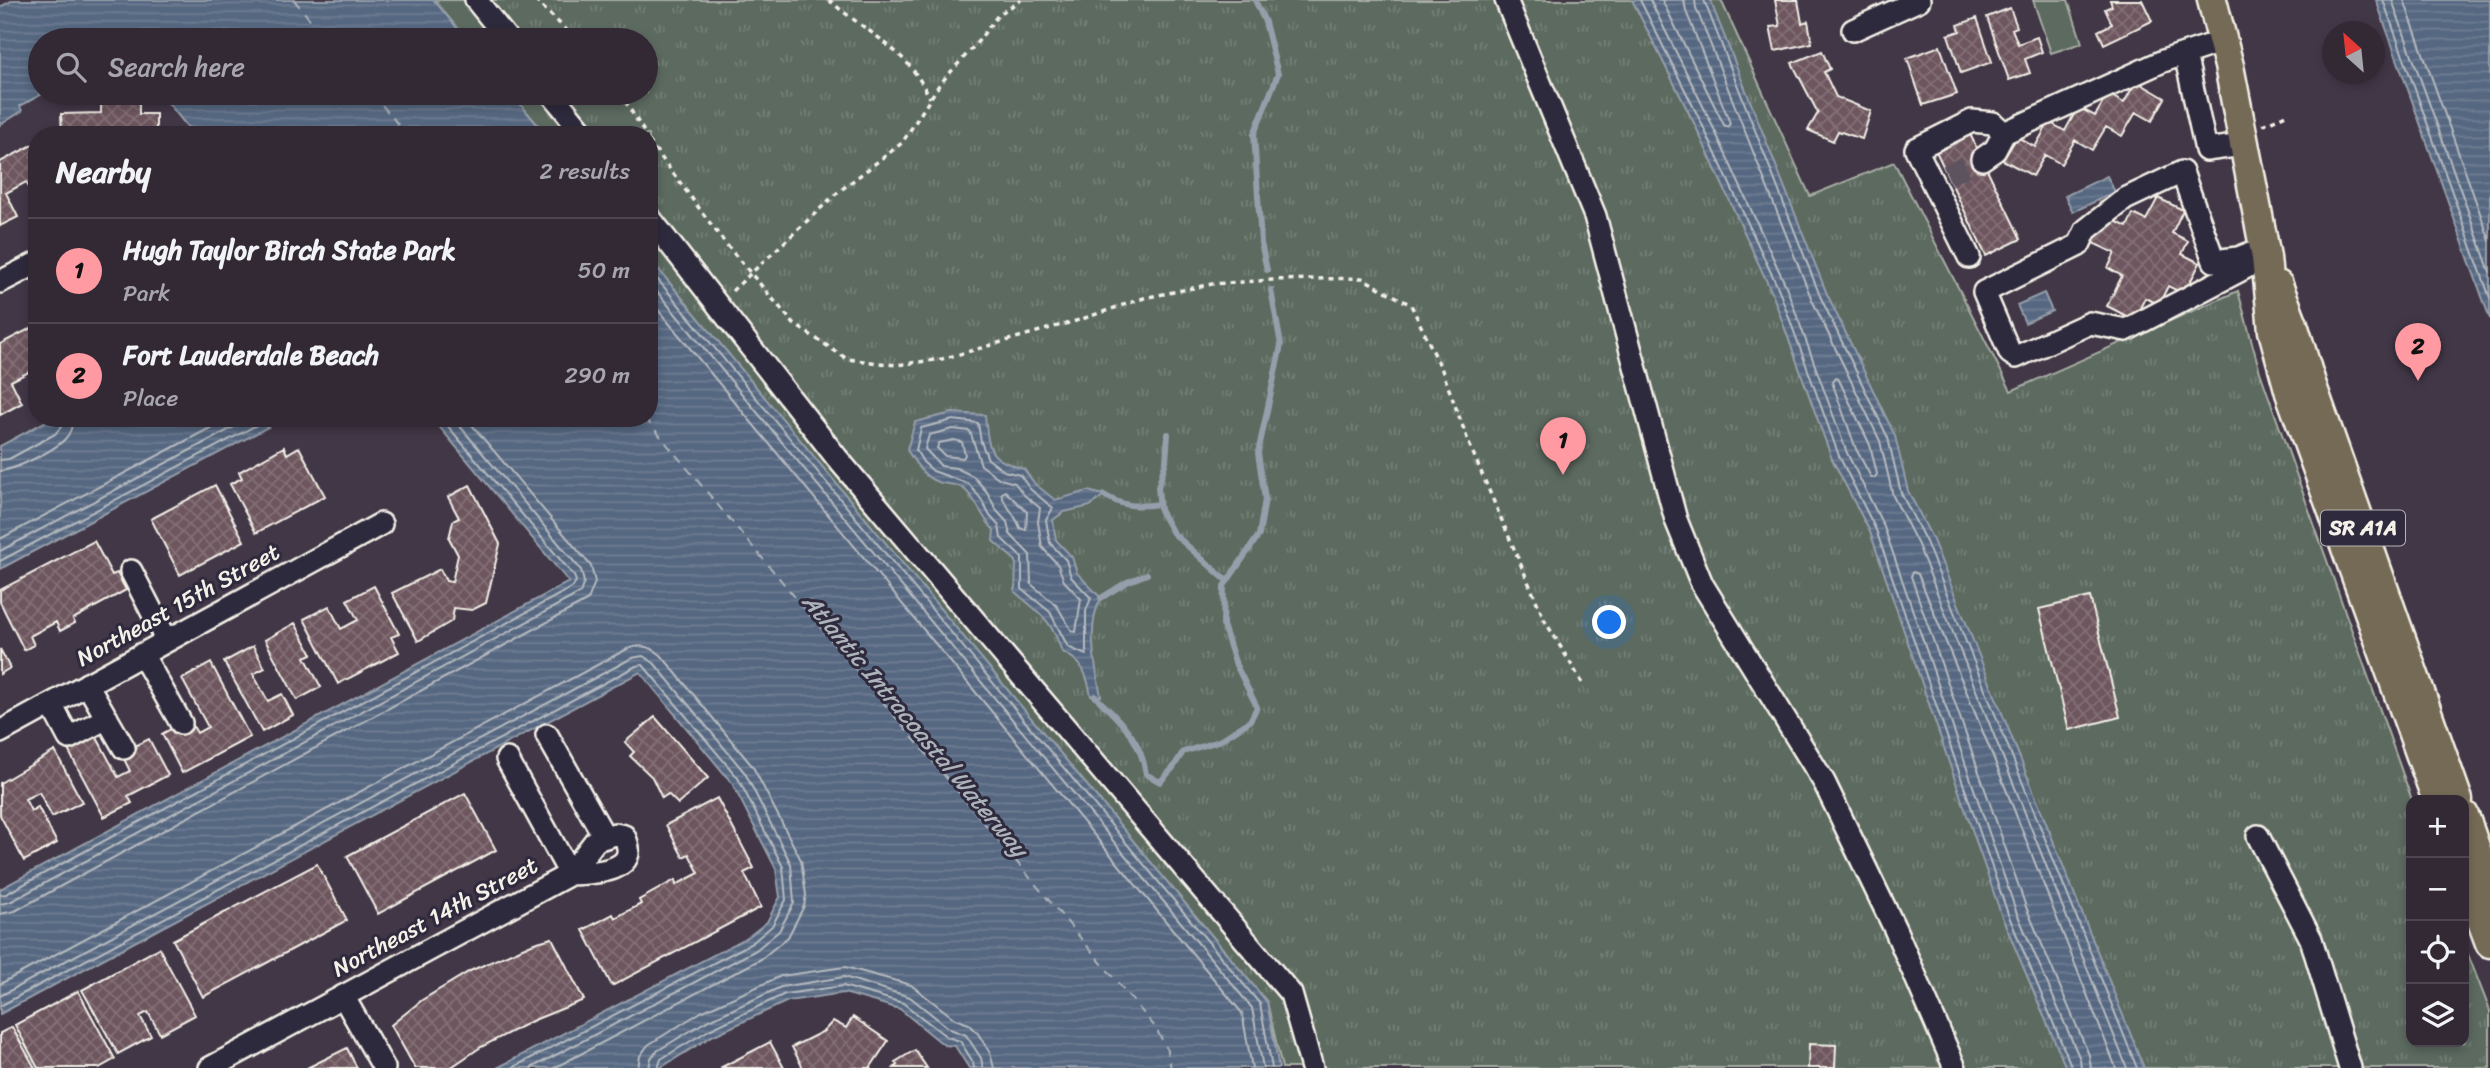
<!DOCTYPE html>
<html lang="en">
<head>
<meta charset="utf-8">
<style>
  body { margin:0; font-family:Sriracha,sans-serif; background:#3a313d; color:#f1f3f6 }
  .controls { position:absolute; right:21px; bottom:21px; display:grid; overflow:hidden; border-radius:14px; box-shadow:0 4px 10px #0003 }
  .controls button { width:63px; height:63px; display:grid; place-items:center; padding:0; border:0; border-bottom:2px solid #4d4550; background:#322935; color:#f1f3f6; font:35px sans-serif }
  .compass { position:absolute; left:2322px; top:21px; width:63px; height:63px; border-radius:50%; background:#322935; box-shadow:0 4px 10px #0003; rotate:333deg }
  .you { position:absolute; left:1610px; top:623px; width:24px; height:24px; margin:-18px; border:5px solid #fff; border-radius:50%; background:#1a73e8; box-shadow:0 0 0 10px #1a73e833 }
  .badge { display:grid; place-items:center; width:46px; height:46px; border-radius:50%; background:#ff9aa2; color:#111; font-size:23px; font-weight:700 }
  .pin { position:absolute; translate:-50% -58px; filter:drop-shadow(0 2px 4px #0008) }
  .pin::after { content:''; position:absolute; top:37px; width:24px; height:21px; background:inherit; clip-path:polygon(0 0,100% 0,50% 100%) }
  .list { margin:0; padding:0; list-style:none }
  h2 { display:flex; justify-content:space-between; align-items:center; height:91px; margin:0; padding:0 28px; font-size:30px }
  h2 small { font-size:23px; font-weight:400; color:#a8a6ad }
  .list li { display:grid; grid-template-columns:46px 1fr auto; gap:21px; align-items:center; box-sizing:border-box; height:105px; padding:0 28px; border-top:2px solid #4d4550 }
  .list b { display:block; font-size:26px; white-space:nowrap }
  .list p { margin:0; font-size:23px; white-space:nowrap; color:#a8a6ad }
  .list em { font-size:23px; font-style:normal; color:#a8a6ad }
  .icon { flex:none; width:38px; height:38px; fill:none; stroke:currentColor; stroke-width:2; stroke-linecap:round; stroke-linejoin:round }
  .map { position:relative; flex:none; width:2490px; height:1068px; overflow:hidden }
  .search { position:absolute; background:#322935; box-shadow:0 4px 10px #0003; left:28px; top:28px; width:630px; height:77px; display:flex; align-items:center; gap:18px; box-sizing:border-box; padding:0 24px; border-radius:38px; color:#a8a6ad; font-size:26px }
  .panel { position:absolute; background:#322935; box-shadow:0 4px 10px #0003; left:28px; top:126px; width:630px; height:301px; border-radius:28px }
  .map>svg:first-child { display:block }
</style>
</head>
<body>
<div class="map">
<svg width="2490" height="1068" viewBox="0 0 2490 1068">
  <defs>
    <pattern id="park-tufts" width="24" height="20" patternUnits="userSpaceOnUse" patternTransform="scale(1.75)"><rect width="24" height="20" fill="#5c6a60"/><path d="M3 7l-1-3M5 7V3M7 7l1-3M15 17l-1-3M17 17v-4M19 17l1-3" fill="none" stroke="#748077"/></pattern>
    <pattern id="water-rules" width="6" height="5" patternUnits="userSpaceOnUse" patternTransform="scale(1.75)"><rect width="6" height="5" fill="#566781"/><path d="M0 2.5h6" fill="none" stroke="#6f7d93"/></pattern>
    <pattern id="building-cross-hatch" width="8" height="8" patternUnits="userSpaceOnUse" patternTransform="scale(1.75)"><rect width="8" height="8" fill="#6e565e"/><path d="M0 0l8 8M0 8l8-8" fill="none" stroke="#836f75"/></pattern>
  </defs>
  <rect width="100%" height="100%" fill="#423747"/>
  <filter id="ink" filterUnits="userSpaceOnUse"><feTurbulence type="fractalNoise" baseFrequency=".0143" numOctaves="2"/><feDisplacementMap in="SourceGraphic" scale="14" xChannelSelector="R" yChannelSelector="G"/><feConvolveMatrix kernelMatrix="1 2 1 2 8 2 1 2 1" color-interpolation-filters="sRGB"/></filter>
  <g filter="url(#ink)">
    <!-- park -->
    <path fill="url(#park-tufts)" stroke="#a8aea4" stroke-width="2" d="M434,0H1721L1810,196L1894,162L2011,391L2238,291L2260,372L2412,800L2411,1042H2464V944L2490,1011V1068H1282L1267,1002L649,259V135H546L511,93H646V40H467Z"/>
    <!-- pitch -->
    <path fill="#5c6a60" stroke="#a8aea4" stroke-width="2" d="M2033,0H2068L2082,43L2051,53Z"/>
    <!-- water -->
    <path fill="url(#water-rules)" stroke="#959eaa" stroke-width="2" d="M13,0H434L467,40H40V93H44L20,106L22,111L0,125V7Z
      M1632,0H1710L1827,294L1895,436L1908,491L1932,538L2144,1068H2066L2002,917L1870,532L1832,459L1772,293L1695,125Z
      M2376,0H2490V319Z
      M160,93H511L546,135H194Z
      M2107,176L2115,192L2073,212L2065,196Z
      M649,258L1267,1002L1279,1068H969L955,1046L944,1045L900,1009L844,993L788,1001L712,1036L660,1068H497L748,937L767,922L780,897L776,869L732,783L640,672L0,1014V889L569,582L432,418H649Z
      M2044,293L2052,311L2025,323L2017,305Z
      M952,413L985,415C989,450 987,459 1024,469L1035,484L1055,500L1088,491L1104,495L1090,506L1064,512L1053,520L1056,540L1072,557L1077,573L1101,598C1086,626 1095,665 1101,696H1091C1087,675 1083,661 1062,652C1051,618 1040,614 1015,592L1016,561L993,541L994,530C982,518 977,500 964,489C956,483 947,485 938,482C924,478 915,462 907,450L915,422Z
      M52,418H285L0,569V446Z"/>
    <g fill="none" stroke-linecap="round" stroke-linejoin="round">
      <!-- shore -->
      <path stroke="#b5babf" stroke-width="2" d="M1640,0L1701,122L1779,290L1839,456L1876,530L2008,914L2072,1068
        M1650,0L1709,118L1786,286L1847,453L1884,527L2016,911L2080,1059L2081,1068
        M1662,0L1724,125L1728,127L1730,123L1686,11L1684,0
        M1695,0L1696,8L1812,300L1880,441L1893,496L1918,545L2127,1068
        M1704,0L1820,296L1888,438L1901,493L1926,542L2137,1068
        M2383,0L2490,298
        M2392,0L2490,272
        M2404,0L2490,241
        M649,269L1260,1004L1272,1068
        M649,282L1252,1008L1263,1068
        M649,299L1242,1013L1252,1068
        M1835,378L1839,380L1870,445L1877,474L1875,478L1871,477L1856,449L1832,382Z
        M953,420L978,423L981,442L988,459L1004,471L1020,475L1030,489L1053,508L1046,520L1050,543L1066,560L1071,577L1091,598L1086,611V655L1068,647L1050,612L1022,589V558L1001,538L999,526L990,516L981,499L969,484L933,471L923,462L916,450L921,428Z
        M953,429L970,431L981,465L1000,479L1015,483L1024,495L1040,508L1038,522L1042,547L1058,565L1064,581L1081,599L1076,632L1072,631L1057,606L1031,584L1030,555L1010,534L1007,522L997,511L987,492L973,476L956,468L941,466L925,449L929,435Z
        M954,440L962,442L965,455L963,458L945,456L937,448L939,443Z
        M0,460L9,459L55,434L61,427L62,418
        M0,471C15,470 55,450 65,439C71,433 72,426 73,418
        M1005,491L1027,512L1026,530L1020,528C1016,515 1006,507 1001,494Z
        M0,539L229,418
        M0,551L251,418
        M0,561L270,418
        M0,895L6,894L573,587L576,581L574,576L441,418
        M0,904L10,902L580,593L584,582L581,570L453,418
        M0,914L15,911L588,600L595,582L591,566L466,418
        M0,984L627,649C640,644 650,646 661,655L753,767L801,860L806,895L804,906L788,937L761,959L554,1068
        M0,996L632,658L643,656L654,663L745,773L791,864L794,903L779,931L756,950L531,1068
        M0,1006L636,666L643,665L738,778L783,867L786,900L772,926L752,943L512,1068
        M638,1068L640,1056L648,1045L701,1012L781,976L845,967L911,985L955,1019L969,1024L977,1032L990,1053L994,1068
        M649,1068L651,1058L657,1051L705,1022L781,987L844,977L910,997L950,1029L966,1035L981,1058L983,1068
        M658,1068L661,1059L709,1030L785,994L843,986L903,1003L947,1037L960,1041L973,1062L974,1068
        M2091,1068L2089,1055L2026,907L1917,594L1911,576L1913,572L1918,574L1994,759L2116,1068"/>
      <!-- stream -->
      <path stroke="#959eaa" stroke-width="6" d="M1255,0L1265,22L1278,74L1254,134L1261,243L1267,270
        M1168,434L1166,461L1158,487L1160,510L1173,533L1227,581
        M1104,495C1123,507 1138,507 1159,504
        M1101,598L1127,582L1147,574
        M1095,696C1120,722 1140,736 1146,774L1160,782L1173,768L1183,752L1219,741L1250,721L1257,707L1236,665L1223,625L1224,586L1259,535L1265,499L1258,453L1281,345L1271,290"/>
      <!-- ferry -->
      <path stroke="#adb3ba" stroke-width="2" stroke-dasharray="9 7" stroke-linecap="butt" d="M294,0L327,40
        M372,93L407,135
        M645,418L1155,1027L1166,1047L1171,1068"/>
    </g>
    <!-- building -->
    <path fill="url(#building-cross-hatch)" stroke="#f4f1e8" stroke-width="2" d="M1775,0H1798L1802,23L1808,21L1812,43L1775,51L1770,27L1780,26Z
      M2110,0H2142L2152,21L2104,44L2098,31L2112,24L2105,9L2112,6Z
      M2010,8L2017,27L2012,29L2018,44L2037,37L2042,52L2025,59L2030,73L2009,80L1987,17Z
      M1977,18L1992,62L1961,73L1948,35L1960,31L1958,25Z
      M1940,46L1957,94L1923,105L1907,58Z
      M1822,51L1830,69L1824,72L1836,97L1871,111L1862,139L1838,131L1833,141L1808,130L1818,113L1792,63Z
      M2136,81L2165,98L2152,121L2136,112L2122,136L2106,127L2092,150L2075,140L2061,164L2045,155L2033,176L2003,160L2017,137L2035,147L2049,122L2065,131L2078,107L2095,116L2108,94L2124,103Z
      M101,93H139V114H156V134L169,135H62L61,114L101,113Z
      M1968,130L2021,239L1986,256L1934,147Z
      M34,144L37,150V195L34,196L26,182L6,193L18,217L0,226V162Z
      M2158,198L2183,210L2172,233L2188,241L2182,254L2200,263L2184,294L2168,286L2159,304L2145,298L2134,320L2107,306L2122,276L2108,268L2115,253L2093,243L2102,225L2113,220L2127,227L2133,214L2146,220Z
      M31,328L37,341V368L11,381L22,403L0,415V344Z
      M284,447L287,454L299,447L325,496L256,533L230,484L242,478L239,472Z
      M215,485L244,541L180,575L151,519Z
      M470,485L500,544L486,603L472,610L454,608L452,621L418,641L392,593L440,569L446,581L452,582L458,555L449,538L453,521L459,518L448,497Z
      M94,541L112,575L117,573L126,590L73,619L75,623L60,631L56,622L30,636L34,645L24,650L0,602V590Z
      M374,586L399,634L391,637L399,652L338,684L304,619L329,606L341,629L358,620L347,600Z
      M2090,597L2120,717L2069,730L2039,609Z
      M295,623L312,654L305,657L321,687L297,700L265,640Z
      M253,646L265,668L253,674L268,701L282,694L293,715L262,732L224,662Z
      M0,649L10,668L0,674Z
      M211,663L250,737L182,773L162,734L189,719L197,733L208,727L182,679Z
      M655,717L708,778L678,804L668,794L662,798L652,777L630,756L634,752L625,742Z
      M94,732L118,777L130,771L121,753L149,739L168,775L128,796L132,803L104,817L66,746Z
      M55,751L82,802L52,817L39,792L25,799L31,811L38,807L57,843L24,861L0,815V783Z
      M465,793L496,850L378,914L347,856Z
      M717,798L754,868L744,873L761,907L612,986L583,930L613,914L615,918L641,904L639,900L675,880L676,885L699,873L689,854L683,857L666,825Z
      M317,864L347,920L203,997L173,940Z
      M552,938L584,1000L534,1020L481,1047L450,1068H415L391,1025L422,1000L470,971L534,943Z
      M159,948L195,1015L160,1034L148,1012L140,1016L151,1036L118,1054L82,990Z
      M78,991L115,1059L99,1068H38L15,1025Z
      M853,1017L888,1041L870,1068H803L792,1047L824,1031L833,1021L846,1028Z
      M12,1027L35,1068H0V1033Z
      M770,1042L784,1068H720Z
      M1809,1044L1836,1045L1835,1068H1808Z
      M347,1048L357,1068H307Z
      M915,1050L927,1068H894L897,1065L895,1062Z"/>
    <g fill="none" stroke-linecap="round" stroke-linejoin="round">
      <!-- minor-tunnel -->
      <path stroke="#5d535f" stroke-width="21" stroke-dasharray="21 10" stroke-linecap="butt" d="M1947,175L1982,159"/>
      <!-- minor casing -->
      <g stroke="#f4f1e8" stroke-width="26">
        <path id="minor" d="M476,0L508,40
          M1506,0L1595,216L1676,520L1702,584L1824,782L1895,929L1955,1068
          M1853,30L1919,0
          M2185,54L2206,150L2243,145
          M551,93L585,135
          M1982,159L1995,150L2004,133L2163,61L2223,41
          M649,217L837,458L1291,994L1312,1068
          M2264,248L2238,258L2214,261L2182,172L2125,199L2086,230L2079,245L1984,292L2010,353L2016,357L2090,323L2126,330L2266,257
          M1969,257L1916,149L1972,121L1993,123L2004,133
          M0,282L37,263
          M131,571L167,641
          M142,654L181,723
          M87,684L124,748
          M51,704L69,738L107,718
          M0,732L381,524
          M547,735L604,836
          M615,834L624,836C643,873 592,873 570,874L596,840Z
          M2258,836L2311,939L2350,1068
          M343,996L384,1068
          M210,1068L570,874L507,759"/>
      </g>
      <!-- major casing -->
      <g stroke="#f4f1e8" stroke-width="33">
        <path id="major" d="M2212,0L2229,66L2266,257L2273,331L2290,393L2437,800
          M2278,285L2293,324L2312,386L2458,800
          M2464,815L2490,890
          M2464,873L2490,943"/>
      </g>
      <!-- path -->
      <path stroke="#f4f1e8" stroke-width="3.5" stroke-dasharray="5 5" stroke-linecap="butt" d="M535,0L577,40
        M829,0C856,24 891,42 913,70C920,79 925,89 930,98
        M620,93L646,135
        M2262,125L2286,115
        M649,141L725,243L794,324L847,359L896,365L942,359L1079,320L1144,298L1212,284L1272,280L1362,278L1411,305L1442,370L1470,446L1545,621L1583,684
        M732,291L837,193L902,143L939,85L976,44L998,15L1021,0"/>
      <!-- minor -->
      <use href="#minor" stroke="#2f2a3d" stroke-width="21"/>
      <!-- major -->
      <use href="#major" stroke="#756b55" stroke-width="28"/>
    </g>
  </g>
  <g text-anchor="middle" dominant-baseline="central" stroke-width="6" stroke-linejoin="round" paint-order="stroke">
    <!-- shield labels -->
    <rect fill="#2f2a3d" stroke="#b9b5b5" stroke-width="2" x="2321" y="510.5" width="84" height="35" rx="5"/>
    <g font-size="21" font-weight="bold" fill="#f4f1e8">
      <text x="2363" y="528">SR A1A</text>
    </g>
    <!-- street labels -->
    <g font-size="23" fill="#f4f1e8" stroke="#2f2a3d">
      <text transform="translate(178 605) rotate(-29)">Northeast 15th Street</text>
      <text transform="translate(435 917) rotate(-28)">Northeast 14th Street</text>
    </g>
    <!-- water labels -->
    <g font-size="24" font-style="italic" fill="#adb3ba" stroke="#2f2a3d">
      <text transform="translate(915 725) rotate(50)">Atlantic Intracoastal Waterway</text>
    </g>
  </g>
</svg>
<div class="controls">
<button>+</button>
<button>−</button>
<button><svg class="icon" aria-label="locate" viewBox="0 0 24 24"><circle cx="12" cy="12" r="6"/><path d="M12 2v4M12 18v4M2 12h4M18 12h4"/></svg></button>
<button><svg class="icon" aria-label="layers" viewBox="0 0 24 24"><path d="M12 4l9 5-9 5-9-5zM3 14l9 5 9-5"/></svg></button>
</div>
<svg class="compass" viewBox="-18 -18 36 36"><path d="M0-13l5 13h-10z" fill="#e53935"/><path d="M0 13l5-13h-10z" fill="#a8a6ad"/></svg>
<div class="you"></div>
<div class="pin badge" style="left:1563px;top:475px">1</div>
<div class="pin badge" style="left:2418px;top:381px">2</div>
<div class="search"><svg class="icon" aria-label="search" viewBox="0 0 24 24"><circle cx="10" cy="10" r="6"/><path d="M15 15l6 6"/></svg>Search here</div>
<section class="panel">
<h2>Nearby<small>2 results</small></h2>
<ul class="list">
<li><span class="badge">1</span><div><b>Hugh Taylor Birch State Park</b><p>Park</p></div><em>50 m</em></li>
<li><span class="badge">2</span><div><b>Fort Lauderdale Beach</b><p>Place</p></div><em>290 m</em></li>
</ul>
</section>
</div>
</body>
</html>
